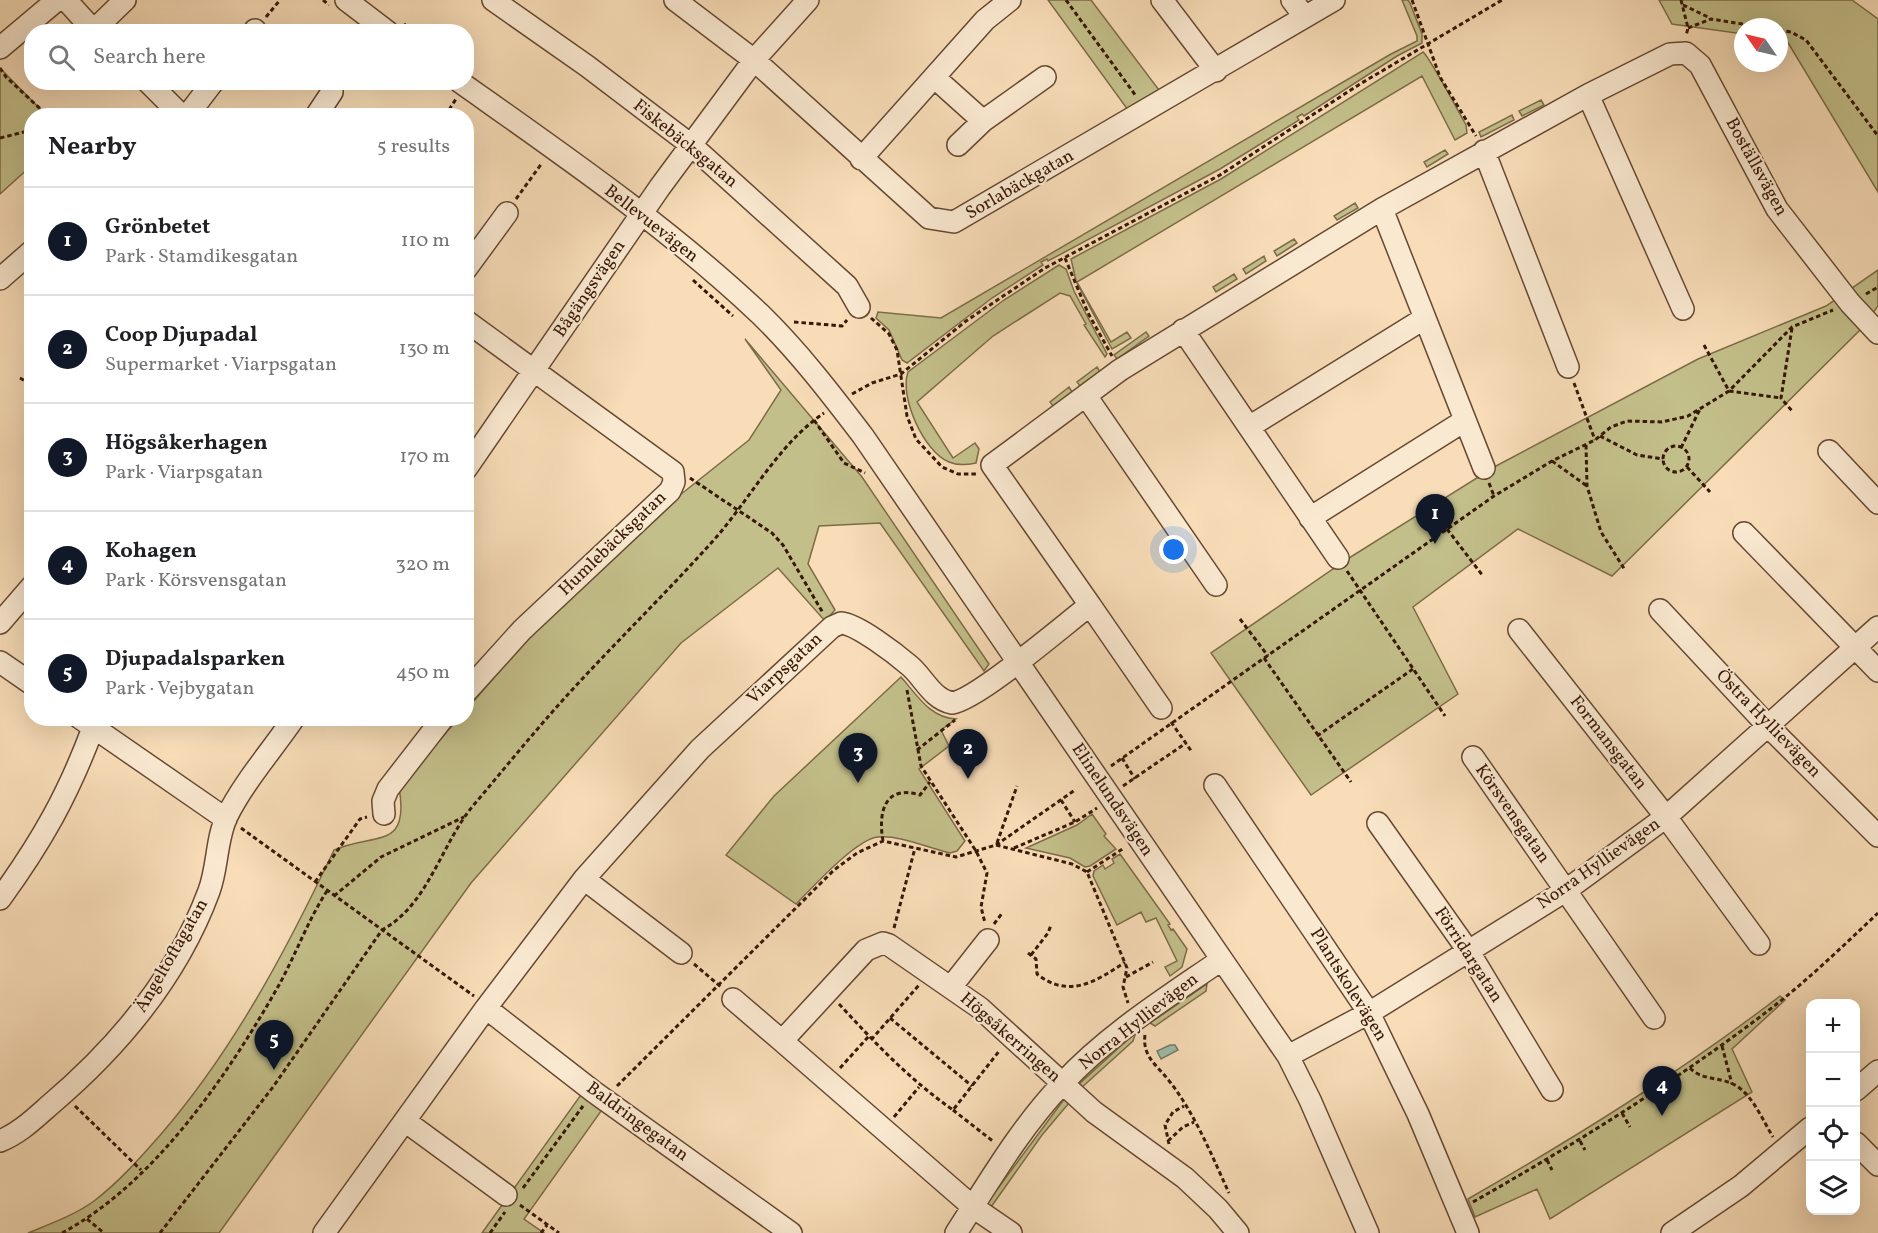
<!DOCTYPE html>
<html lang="en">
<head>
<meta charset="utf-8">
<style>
  body { margin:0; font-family:Vollkorn,serif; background:#f2f2f2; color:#202124 }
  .controls { position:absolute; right:18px; bottom:18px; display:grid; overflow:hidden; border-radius:12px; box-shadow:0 6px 24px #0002 }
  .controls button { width:54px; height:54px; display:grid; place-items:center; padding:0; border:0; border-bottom:2px solid #e0e0e0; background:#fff; color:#202124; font:30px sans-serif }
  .compass { position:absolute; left:1734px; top:18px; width:54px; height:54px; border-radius:50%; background:#fff; box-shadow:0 6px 24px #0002; rotate:304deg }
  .you { position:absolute; left:1174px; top:550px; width:21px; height:21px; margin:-15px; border:4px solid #fff; border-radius:50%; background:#1a73e8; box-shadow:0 0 0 9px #1a73e833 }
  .badge { display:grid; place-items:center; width:39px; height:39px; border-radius:50%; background:#111827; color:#fff; font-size:20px; font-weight:700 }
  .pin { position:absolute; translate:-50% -50px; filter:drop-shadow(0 2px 3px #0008) }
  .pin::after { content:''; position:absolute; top:32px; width:21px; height:18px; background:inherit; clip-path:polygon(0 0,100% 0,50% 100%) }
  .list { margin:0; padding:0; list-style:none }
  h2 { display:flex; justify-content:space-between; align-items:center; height:78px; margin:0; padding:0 24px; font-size:26px }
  h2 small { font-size:20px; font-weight:400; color:#757577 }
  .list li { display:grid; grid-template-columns:39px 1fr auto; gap:18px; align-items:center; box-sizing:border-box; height:108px; padding:0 24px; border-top:2px solid #e0e0e0 }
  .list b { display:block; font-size:22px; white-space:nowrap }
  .list p { margin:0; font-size:20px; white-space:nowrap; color:#757577 }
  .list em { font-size:20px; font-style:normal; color:#757577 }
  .icon { flex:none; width:33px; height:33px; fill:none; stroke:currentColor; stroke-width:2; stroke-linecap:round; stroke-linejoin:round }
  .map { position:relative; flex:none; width:1878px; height:1233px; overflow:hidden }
  .search { position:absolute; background:#fff; box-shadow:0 6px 24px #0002; left:24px; top:24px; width:450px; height:66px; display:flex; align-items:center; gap:15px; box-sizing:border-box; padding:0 21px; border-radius:24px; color:#757577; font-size:22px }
  .panel { position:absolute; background:#fff; box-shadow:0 6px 24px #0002; left:24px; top:108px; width:450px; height:618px; border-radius:24px }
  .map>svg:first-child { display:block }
</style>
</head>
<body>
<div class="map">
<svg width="1878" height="1233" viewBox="0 0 1878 1233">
  <rect width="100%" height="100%" fill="#f8ddb8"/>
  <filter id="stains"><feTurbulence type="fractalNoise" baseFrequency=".00333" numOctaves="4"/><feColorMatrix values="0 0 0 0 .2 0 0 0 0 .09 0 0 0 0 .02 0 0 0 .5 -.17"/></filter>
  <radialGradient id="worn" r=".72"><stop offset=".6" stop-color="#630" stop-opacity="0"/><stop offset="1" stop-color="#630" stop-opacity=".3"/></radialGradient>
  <!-- green -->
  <path fill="#c3bf8a" stroke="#7d6c48" stroke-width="1.5" d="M1048,0H1091L1159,90L1128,110Z
    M1402,0H1408L1410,3L1422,34V43L1397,56L1304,116L1302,114L1297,117L1299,120L1220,169L1048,261L1047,259L1041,262L1043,265L992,298L907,363L902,360L889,330L876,318L878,312L941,318L1391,54L1417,41V36Z
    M1659,0H1852L1878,19V192L1787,41L1779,40V27H1743V34L1672,24Z
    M1423,52C1427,54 1460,114 1466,125L1467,133L1455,140L1422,76L1077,282L1111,342L1127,332L1131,338L1112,349L1076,281L1071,259L1221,179Z
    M0,68L46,115L32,116L31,166L0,194Z
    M1541,100L1544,105L1522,116L1519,111Z
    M1512,115L1514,120L1481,137L1479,132Z
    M1445,150L1448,154L1427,167L1424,162Z
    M1355,203L1358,208L1337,220L1334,216Z
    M1294,239L1297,243L1277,256L1274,251Z
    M1264,256L1266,261L1246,274L1243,269Z
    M1059,265L1066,269L1074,291L1107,354L1105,357L1084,325L1086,324L1070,296L1060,293L993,336L917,402L953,458L975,443L979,449L976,463C967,465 958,466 949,462C924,452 899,397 908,372L1004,300Z
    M1878,270V306L1861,329L1612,576L1518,529L1413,607L1458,694L1311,795L1211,653L1349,558L1496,466L1698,359L1826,306Z
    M1234,274L1237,279L1216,292L1213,287Z
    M1146,332L1149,336L1117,359L1114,355Z
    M745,339L862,477L989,664L984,671L880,523L819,526L808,564L835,610L825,621L778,568L681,643L471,883L219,1233H28C50,1224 75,1215 94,1201C119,1182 141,1157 162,1133C234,1049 286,951 334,850C375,832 410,851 399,787L458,719L466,718L467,709L533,632L675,499L749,440L781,390Z
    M1097,367L1100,372L1080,386L1077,382Z
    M1069,387L1072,392L1053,406L1050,402Z
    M901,677C917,695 930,718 956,719L941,730L949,746L919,769L965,841L957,851L950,853C928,848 900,835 878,837C856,839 812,888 796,904L726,855L774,796Z
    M1092,814L1106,834L1104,836L1116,849L1090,866L1085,867L1070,858L1026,848L1077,825Z
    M1120,854L1170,924L1168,925L1171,930L1173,929L1187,949L1182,967L1170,976L1165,967L1177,961L1156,918L1146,922L1141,912L1117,925L1093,876L1094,871L1103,865L1105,869L1114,863L1112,859Z
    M1207,984L1206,991L1155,1026L1150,1023Z
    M1780,996L1785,1000L1732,1049L1752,1092L1550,1219L1537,1189L1475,1217L1468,1199C1576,1137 1681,1072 1780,996Z
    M1136,1032L1133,1041L1080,1089L1077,1086Z
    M583,1092L604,1107L524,1219L544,1233H482Z
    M1065,1098L1069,1103L1042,1135L991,1207L987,1203Z"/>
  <!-- water -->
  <path fill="#9ebcab" stroke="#757a69" stroke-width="1.5" d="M1170,1045H1175L1178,1050L1161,1059L1157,1051Z"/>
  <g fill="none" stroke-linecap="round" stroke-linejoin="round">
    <!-- minor casing -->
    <g stroke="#674932" stroke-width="24">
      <path id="minor" d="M66,0L95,32
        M346,0L388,32
        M493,0L587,66L691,145L847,286L859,307
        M675,0L754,60L929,218L954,222L1334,0
        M1162,0L1216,71
        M1292,0L1305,17
        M94,30L125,0
        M254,32L255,30
        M0,48L57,0
        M934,77L983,121
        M148,82L182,116
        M460,82C563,155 668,227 760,314C798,351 831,394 863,436L1288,1056L1310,1100L1368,1233
        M1588,95L1683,309
        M187,116L213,82
        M316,116L332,92
        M958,145L983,121L1045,77
        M1484,151L1568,367
        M861,159L985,20L1010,0
        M1382,209L1484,468
        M466,269L507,213
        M0,279L32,251
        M466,321L673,472L674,482L670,491L522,630L466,692
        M1183,330L1338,558
        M1086,396L1216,585
        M1249,427L1425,318
        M1829,451L1878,503
        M466,469L660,187L754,60L808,0
        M1310,518L1464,421
        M1744,533L1878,671
        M1090,605L1161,708
        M1660,610L1769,727L1878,836
        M0,623L32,586
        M1519,630L1666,817L1759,944
        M0,662L32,684
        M80,718L226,819
        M1473,757L1654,1018
        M1215,785L1369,1013L1418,1114L1468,1233
        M384,814L383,801L388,789L443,718
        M1378,823L1469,952L1552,1090
        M584,879L681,953
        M0,899C42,841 68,795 93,728
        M951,987L988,940
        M733,999L782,1041
        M486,1008L594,1092L791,1233
        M1288,1056L1369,1013L1565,891L1666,817L1878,627
        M1856,1090L1878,1071
        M405,1121L506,1195
        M0,1141C20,1133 35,1118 51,1104C118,1047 178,975 209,891C218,867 216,839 227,816C244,782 272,750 294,718
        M1856,1143L1878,1165
        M324,1233L486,1008L584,879L700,749L832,627L841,623C857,624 896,654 910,666C924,678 932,699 952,703C977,700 1064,625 1090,605L992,465L1120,370L1382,209L1588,95L1670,54L1686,53L1700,65L1777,209L1850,303L1878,333
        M956,1233C989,1182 1020,1128 1062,1084C1107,1035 1166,998 1221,960
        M1011,1233L973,1207L782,1041L866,950L883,943L889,945L980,1008L1094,1112L1185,1178L1218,1209L1238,1233
        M1672,1233L1741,1186L1810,1128"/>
    </g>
    <!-- path -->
    <path stroke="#371806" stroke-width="3" stroke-dasharray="4.5 3" stroke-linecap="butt" d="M323,0L329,5
      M1066,0L1136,96
      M1412,0L1440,77L1476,136
      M1681,0L1688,28L1686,36
      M1683,5L1710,18
      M266,17L280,0
      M404,24L414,32
      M1688,28L1711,19L1761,27
      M1779,30L1791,32L1806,40L1878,136
      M0,68L6,77L48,116
      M435,82L443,88
      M445,116L456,99
      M0,138L32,130
      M516,199L542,163
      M1065,258L1088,313L1112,356
      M693,280L733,316
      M1866,294L1878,287
      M871,318L889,334L897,350L907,416L916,439L942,467L958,474H977
      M794,322L842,326L847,320
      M1792,328L1781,398L1792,411
      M1704,345L1729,391L1781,398
      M20,378L32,385
      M1574,383L1595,440
      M852,394L872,383L901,374L966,321L1045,268L1220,175L1360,84L1502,0
      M814,420L844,463L865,473
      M1600,436L1637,455L1663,459
      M1586,445L1587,486L1601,532L1625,570
      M1663 459a13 13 0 1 1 26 0a13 13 0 1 1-26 0Z
      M1681,448L1700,409
      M1552,461L1587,486
      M1687,467L1710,492
      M690,478L772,533L783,545L823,613
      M1489,483L1494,496
      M1447,529L1483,576
      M1347,571L1445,716
      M1240,619L1268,656
      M1264,658L1351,782
      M907,690L921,766L976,851L987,873L981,907L985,923
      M1171,722L1192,752
      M1317,736L1413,669
      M917,750L955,720
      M1122,758L1135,779
      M1111,766L1494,496L1552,461L1595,440L1611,427L1627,421L1662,422L1688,416L1729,391L1792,327L1833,310
      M1123,786L1186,743
      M1061,800L1075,822
      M241,828L474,996
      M883,841C878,813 884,784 920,795L930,782
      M997,843L1017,786
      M996,845L1075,790
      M1014,848L1075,822L1097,808
      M1087,872L1124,848
      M315,882L360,819L367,817
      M334,896L381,857L464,817
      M994,924L1003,912
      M894,928L915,848
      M1028,953L1036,959L1037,974C1068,999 1096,982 1125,962
      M1031,955L1048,933L1051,925
      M694,964L721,987
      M1126,977L1153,962
      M839,1004C875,1043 909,1079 953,1110L1000,1050
      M890,1018L972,1086
      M1145,1035C1142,1057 1158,1066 1170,1082C1195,1114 1212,1156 1229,1193
      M871,1040L919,985
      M1722,1046L1732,1084
      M840,1068L869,1036
      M1690,1068C1701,1080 1719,1077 1733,1084C1752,1093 1763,1121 1773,1137
      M617,1086L834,870L857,853L883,841L956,857L996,845L1072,864L1087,872L1127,968L1123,987L1128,1003
      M75,1106L141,1170
      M953,1110L994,1142
      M1622,1113L1630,1127
      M894,1117L919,1087
      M1168,1141L1183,1127L1194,1122
      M1580,1141L1585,1150
      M1169,1144L1165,1125L1173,1112L1184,1106
      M1547,1160L1552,1170
      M523,1188L583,1106
      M1473,1202C1575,1144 1675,1082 1769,1010C1807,981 1843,946 1878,913
      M520,1205L559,1233
      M87,1219L104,1233
      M62,1233C155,1183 228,1075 279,985C296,954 308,920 327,891
      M160,1233L273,1087L382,930C428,905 441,845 472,807C505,768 537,728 572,690C618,640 667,592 712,542C750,500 777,445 824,413
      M490,1233L505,1212
      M541,1233L547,1225"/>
    <!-- minor -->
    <use href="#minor" stroke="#fae9d1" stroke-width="21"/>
  </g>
  <g text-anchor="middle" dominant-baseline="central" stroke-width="4.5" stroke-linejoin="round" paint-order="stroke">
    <!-- street labels -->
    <g font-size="18" fill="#371806" stroke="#fae9d1">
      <text transform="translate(685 144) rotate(39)">Fiskebäcksgatan</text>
      <text transform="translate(1756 167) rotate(61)">Boställsvägen</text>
      <text transform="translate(1020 185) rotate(-30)">Sorlabäckgatan</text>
      <text transform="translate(651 224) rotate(38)">Bellevuevägen</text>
      <text transform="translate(590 289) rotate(-56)">Bågängsvägen</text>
      <text transform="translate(613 544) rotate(-44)">Humlebäcksgatan</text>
      <text transform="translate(785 669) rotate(-43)">Viarpsgatan</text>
      <text transform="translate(1768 724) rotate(46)">Östra Hyllievägen</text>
      <text transform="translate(1608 743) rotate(52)">Formansgatan</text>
      <text transform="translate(1112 800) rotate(56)">Elinelundsvägen</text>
      <text transform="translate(1512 814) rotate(55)">Körsvensgatan</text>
      <text transform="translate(1599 864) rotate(-35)">Norra Hyllievägen</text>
      <text transform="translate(1468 955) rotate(57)">Förridargatan</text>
      <text transform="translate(172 956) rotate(-60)">Ängeltoftagatan</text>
      <text transform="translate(1348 985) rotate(58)">Plantskolevägen</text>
      <text transform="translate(1139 1022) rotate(-38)">Norra Hyllievägen</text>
      <text transform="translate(1010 1038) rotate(41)">Högsåkerringen</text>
      <text transform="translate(637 1122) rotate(36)">Baldringegatan</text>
    </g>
  </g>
  <rect width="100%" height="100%" filter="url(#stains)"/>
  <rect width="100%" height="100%" fill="url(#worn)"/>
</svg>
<div class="controls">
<button>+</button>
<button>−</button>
<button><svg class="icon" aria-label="locate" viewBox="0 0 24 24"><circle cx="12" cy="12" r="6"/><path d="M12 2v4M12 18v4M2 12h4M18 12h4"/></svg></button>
<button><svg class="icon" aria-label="layers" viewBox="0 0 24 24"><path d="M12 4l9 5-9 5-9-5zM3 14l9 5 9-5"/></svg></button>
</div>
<svg class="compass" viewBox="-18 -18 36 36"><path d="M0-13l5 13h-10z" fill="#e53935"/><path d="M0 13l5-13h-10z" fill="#757577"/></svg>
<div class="you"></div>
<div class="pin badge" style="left:1435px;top:544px">1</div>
<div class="pin badge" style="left:968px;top:779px">2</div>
<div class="pin badge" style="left:858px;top:783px">3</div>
<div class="pin badge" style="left:1662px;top:1116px">4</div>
<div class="pin badge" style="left:274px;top:1070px">5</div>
<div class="search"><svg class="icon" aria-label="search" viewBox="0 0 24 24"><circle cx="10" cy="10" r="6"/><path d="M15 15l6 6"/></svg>Search here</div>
<section class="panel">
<h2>Nearby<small>5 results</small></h2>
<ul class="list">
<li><span class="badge">1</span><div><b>Grönbetet</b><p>Park · Stamdikesgatan</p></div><em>110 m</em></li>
<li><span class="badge">2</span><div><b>Coop Djupadal</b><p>Supermarket · Viarpsgatan</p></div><em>130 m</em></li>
<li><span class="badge">3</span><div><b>Högsåkerhagen</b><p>Park · Viarpsgatan</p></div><em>170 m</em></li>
<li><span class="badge">4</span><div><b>Kohagen</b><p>Park · Körsvensgatan</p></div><em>320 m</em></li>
<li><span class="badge">5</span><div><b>Djupadalsparken</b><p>Park · Vejbygatan</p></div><em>450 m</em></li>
</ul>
</section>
</div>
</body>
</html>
